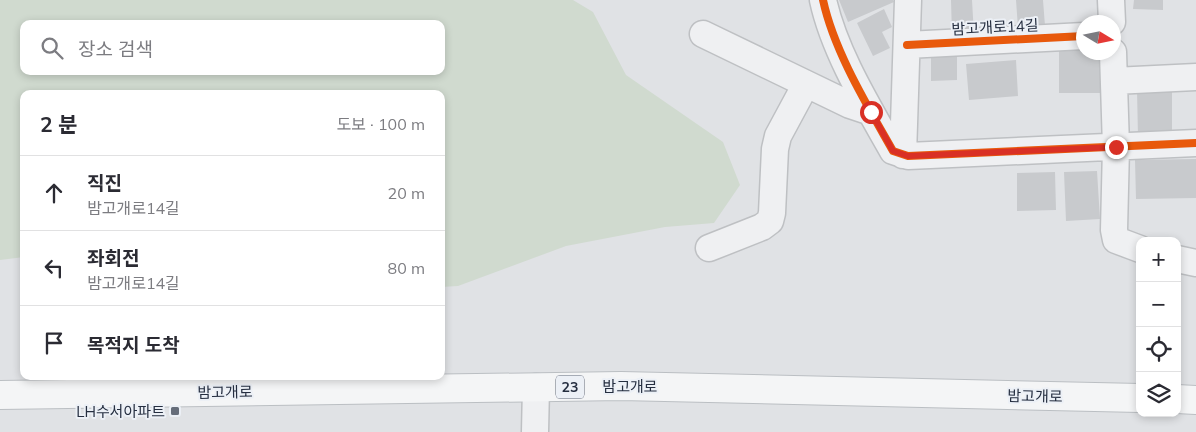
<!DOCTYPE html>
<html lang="ko">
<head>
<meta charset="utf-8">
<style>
  body { margin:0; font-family:Mulish,"Noto Sans KR",sans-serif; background:#f7f7f7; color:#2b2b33 }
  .controls { position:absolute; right:15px; bottom:15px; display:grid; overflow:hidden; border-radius:10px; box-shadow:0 2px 8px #0003 }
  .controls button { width:45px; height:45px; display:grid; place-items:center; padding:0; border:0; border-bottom:1px solid #e1e1e2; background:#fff; color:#2b2b33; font:25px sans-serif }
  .compass { position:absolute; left:1076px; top:15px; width:45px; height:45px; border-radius:50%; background:#fff; box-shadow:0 2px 8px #0003; rotate:100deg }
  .stop { position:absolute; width:15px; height:15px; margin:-11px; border:4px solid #d93025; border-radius:50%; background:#fff }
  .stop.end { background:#d93025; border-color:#fff; box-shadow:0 1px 5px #0008 }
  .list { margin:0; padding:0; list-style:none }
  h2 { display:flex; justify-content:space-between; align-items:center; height:65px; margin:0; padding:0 20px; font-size:21px }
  h2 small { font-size:16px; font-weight:400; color:#7c7c81 }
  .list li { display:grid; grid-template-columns:32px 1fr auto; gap:15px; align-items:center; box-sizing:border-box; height:75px; padding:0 20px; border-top:1px solid #e1e1e2 }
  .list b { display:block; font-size:19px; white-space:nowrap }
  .list p { margin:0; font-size:16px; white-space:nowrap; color:#7c7c81 }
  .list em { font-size:16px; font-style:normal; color:#7c7c81 }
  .icon { flex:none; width:28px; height:28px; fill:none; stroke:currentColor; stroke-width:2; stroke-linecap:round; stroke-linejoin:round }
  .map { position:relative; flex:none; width:1196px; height:432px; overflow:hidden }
  .search { position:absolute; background:#fff; box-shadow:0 2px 8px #0003; left:20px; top:20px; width:425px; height:55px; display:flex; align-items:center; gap:12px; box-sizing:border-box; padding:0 18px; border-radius:10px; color:#7c7c81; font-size:19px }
  .panel { position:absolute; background:#fff; box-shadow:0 2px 8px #0003; left:20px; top:90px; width:425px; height:290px; border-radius:10px }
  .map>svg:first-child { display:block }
</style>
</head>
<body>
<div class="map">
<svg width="1196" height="432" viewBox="0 0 1196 432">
  <rect width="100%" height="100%" fill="#e0e2e5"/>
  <!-- green -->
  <path fill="#d0dacf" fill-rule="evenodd" d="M0,0H573L593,12L626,75L723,142L740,185L714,223L665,227L566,246L458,286L441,287V94H24V257L0,260ZM24,24H441V71H24Z"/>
  <!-- building -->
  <path fill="#c8cacd" d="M839,0H893L894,2L848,22Z
    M951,0H972L974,35L952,36Z
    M1016,0H1043L1045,26L1018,28Z
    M1134,0H1163V10L1133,9Z
    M884,9L892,27L882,32L890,48L873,56L857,23Z
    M1059,46H1084V52H1093L1101,63V93H1059Z
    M957,51V80L931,81V52Z
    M1016,60L1018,96L969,100L966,64Z
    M1172,89V136L1138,137L1137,90Z
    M1196,159V198L1136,199L1135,160Z
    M1097,171L1100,219L1066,221L1064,172Z
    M1055,172L1056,210L1017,211V173Z"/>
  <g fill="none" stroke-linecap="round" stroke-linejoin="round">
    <!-- minor casing -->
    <g stroke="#bec0c3" stroke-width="29">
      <path id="minor" d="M823,0C834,51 867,105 893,151L908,156L1196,143
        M1111,0L1112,22
        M703,34L850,105L871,112
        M907,45L1084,36
        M1113,52L1116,147L1114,230L1116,240L1140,249
        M1114,81L1196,77
        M903,155L908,0
        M709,248L762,227L770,221L772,213L775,149L778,136L806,84
        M1177,259L1196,263
        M535,432L536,387"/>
    </g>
    <!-- major casing -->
    <g stroke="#bbbfc3" stroke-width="30">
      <path id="major" d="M0,395L621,386L1140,398
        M1177,399L1196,400"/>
    </g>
    <!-- minor -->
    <use href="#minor" stroke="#eff0f2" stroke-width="26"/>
    <!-- major -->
    <use href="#major" stroke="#f4f5f6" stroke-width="28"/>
    <!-- cycleway casing -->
    <g stroke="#ecf0f6" stroke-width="11">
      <path id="cycleway" d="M823,0C834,51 867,105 893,151L908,156L1196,143
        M907,45L1084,36"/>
    </g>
    <!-- cycleway -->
    <use href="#cycleway" stroke="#e8590c" stroke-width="8"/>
  </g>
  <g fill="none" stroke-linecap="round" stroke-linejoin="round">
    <!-- route -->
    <path stroke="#d93025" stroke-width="6" d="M871,112L893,151L908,156L1116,147"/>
  </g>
  <!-- markers -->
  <rect fill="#666d7a" stroke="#ecf0f6" stroke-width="2" x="170" y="406" width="10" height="10" rx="2.5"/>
  <g text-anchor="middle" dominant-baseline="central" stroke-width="4" stroke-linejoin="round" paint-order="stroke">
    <!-- shield labels -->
    <rect fill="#ecf0f6" stroke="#616877" stroke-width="1" x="556" y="375.5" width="28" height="23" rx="4"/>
    <g font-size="14" font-weight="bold" fill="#252e40">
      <text x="570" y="387">23</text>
    </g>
    <!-- street labels -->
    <g font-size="15" fill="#252e40" stroke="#ecf0f6">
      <text transform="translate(995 27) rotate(-3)">밤고개로14길</text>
      <text x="630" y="386">밤고개로</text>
      <text transform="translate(225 392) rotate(-1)">밤고개로</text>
      <text transform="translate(1035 396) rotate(1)">밤고개로</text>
    </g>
    <!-- poi labels -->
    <g font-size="15" fill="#252e40" stroke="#ecf0f6" text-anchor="end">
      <text x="165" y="411">LH수서아파트</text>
    </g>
  </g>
</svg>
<div class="controls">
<button>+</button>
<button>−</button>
<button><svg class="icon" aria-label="locate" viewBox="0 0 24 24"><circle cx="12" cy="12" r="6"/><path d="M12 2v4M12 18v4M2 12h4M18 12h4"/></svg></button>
<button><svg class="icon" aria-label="layers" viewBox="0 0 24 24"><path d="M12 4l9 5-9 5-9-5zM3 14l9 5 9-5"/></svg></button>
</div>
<svg class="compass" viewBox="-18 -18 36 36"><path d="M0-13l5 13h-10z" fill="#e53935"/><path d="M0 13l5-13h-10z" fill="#7c7c81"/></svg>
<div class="stop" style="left:871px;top:112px"></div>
<div class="stop end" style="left:1116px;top:147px"></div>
<div class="search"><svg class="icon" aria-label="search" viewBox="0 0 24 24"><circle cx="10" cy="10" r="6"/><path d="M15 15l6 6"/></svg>장소 검색</div>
<section class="panel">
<h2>2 분<small>도보 · 100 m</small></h2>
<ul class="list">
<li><svg class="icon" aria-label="ahead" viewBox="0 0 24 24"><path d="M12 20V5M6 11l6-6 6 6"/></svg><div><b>직진</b><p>밤고개로14길</p></div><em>20 m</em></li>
<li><svg class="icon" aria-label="left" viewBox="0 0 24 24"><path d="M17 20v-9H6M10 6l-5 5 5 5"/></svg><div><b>좌회전</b><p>밤고개로14길</p></div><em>80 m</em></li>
<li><svg class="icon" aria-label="arrive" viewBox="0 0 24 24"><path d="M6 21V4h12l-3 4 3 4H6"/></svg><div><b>목적지 도착</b></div></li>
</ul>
</section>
</div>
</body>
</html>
